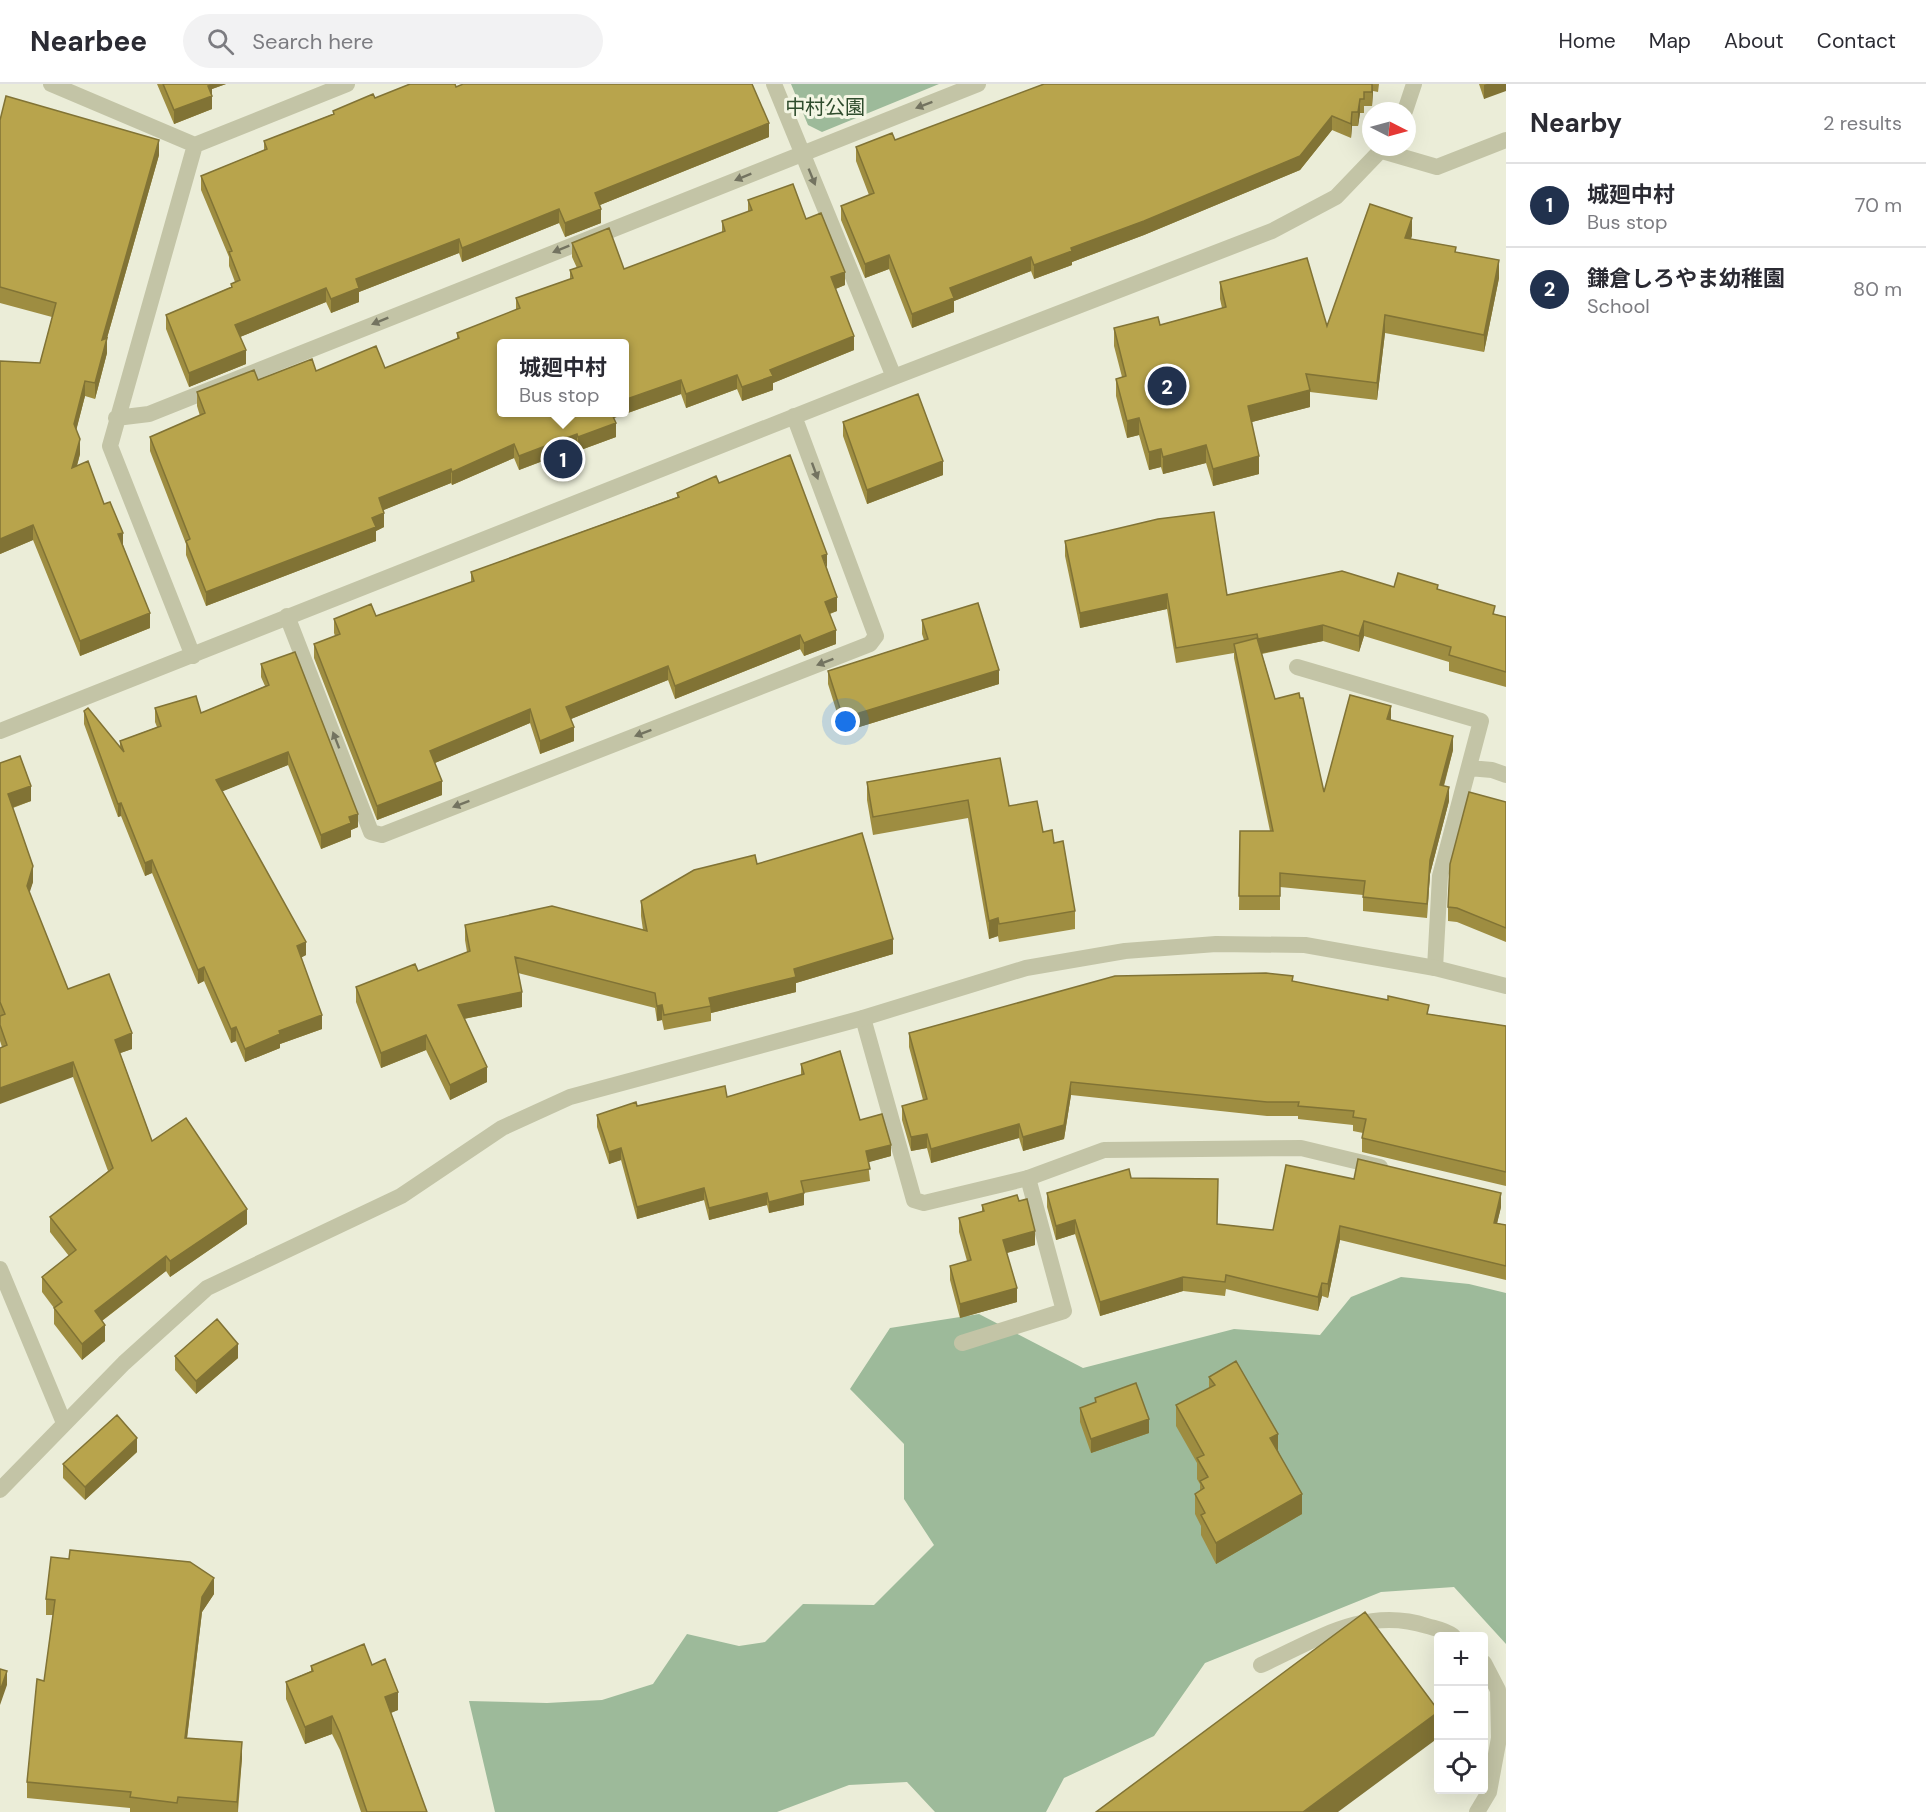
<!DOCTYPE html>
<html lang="en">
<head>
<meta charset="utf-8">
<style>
  body { margin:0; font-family:"DM Sans","Noto Sans JP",sans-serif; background:#f2f2f3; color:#2b2b33 }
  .controls { position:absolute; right:18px; bottom:18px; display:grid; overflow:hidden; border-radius:6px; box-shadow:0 6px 24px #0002 }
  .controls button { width:54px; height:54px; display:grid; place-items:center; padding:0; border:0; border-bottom:2px solid #e1e1e2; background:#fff; color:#2b2b33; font:30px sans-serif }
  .compass { position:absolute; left:1362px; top:18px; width:54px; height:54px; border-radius:50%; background:#fff; box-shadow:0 6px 24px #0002; rotate:96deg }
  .you { position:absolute; left:846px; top:638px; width:21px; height:21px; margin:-15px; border:4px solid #fff; border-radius:50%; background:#1a73e8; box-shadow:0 0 0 9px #1a73e833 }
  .badge { display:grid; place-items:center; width:39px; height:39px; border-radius:50%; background:#21314d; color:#fff; font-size:20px; font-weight:700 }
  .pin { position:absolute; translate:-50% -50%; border:3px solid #fff; box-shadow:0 2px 6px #0006 }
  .popup { position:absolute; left:497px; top:255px; width:132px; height:78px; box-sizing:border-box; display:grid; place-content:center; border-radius:6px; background:#fff; filter:drop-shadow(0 2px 4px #0005); font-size:20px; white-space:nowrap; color:#7c7c81 }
  .popup b { font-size:22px; color:#2b2b33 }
  .popup::after { content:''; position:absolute; left:50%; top:100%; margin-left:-12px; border:12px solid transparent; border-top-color:#fff }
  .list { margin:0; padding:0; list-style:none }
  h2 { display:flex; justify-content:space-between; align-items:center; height:78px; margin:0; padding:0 24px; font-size:26px }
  h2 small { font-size:20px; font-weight:400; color:#7c7c81 }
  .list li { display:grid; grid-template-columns:39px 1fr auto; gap:18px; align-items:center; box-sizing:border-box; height:84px; padding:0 24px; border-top:2px solid #e1e1e2 }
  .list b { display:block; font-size:22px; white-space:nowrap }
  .list p { margin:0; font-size:20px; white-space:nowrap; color:#7c7c81 }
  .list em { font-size:20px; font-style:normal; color:#7c7c81 }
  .icon { flex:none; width:33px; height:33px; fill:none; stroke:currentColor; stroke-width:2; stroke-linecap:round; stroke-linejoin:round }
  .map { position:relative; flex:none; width:1506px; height:1728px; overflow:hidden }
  header { display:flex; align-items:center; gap:36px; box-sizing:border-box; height:84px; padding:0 30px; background:#fff; border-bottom:2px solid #e1e1e2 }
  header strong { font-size:28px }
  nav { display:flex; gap:33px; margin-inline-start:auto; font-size:21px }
  .search { width:420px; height:54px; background:#f2f2f3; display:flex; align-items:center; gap:15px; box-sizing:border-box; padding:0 21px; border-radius:33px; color:#7c7c81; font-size:22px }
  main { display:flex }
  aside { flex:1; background:#fff }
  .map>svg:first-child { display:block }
</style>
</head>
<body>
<header>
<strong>Nearbee</strong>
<div class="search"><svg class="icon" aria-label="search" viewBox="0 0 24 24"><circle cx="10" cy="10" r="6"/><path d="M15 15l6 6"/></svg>Search here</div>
<nav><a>Home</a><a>Map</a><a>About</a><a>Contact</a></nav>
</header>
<main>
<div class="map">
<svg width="1506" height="1728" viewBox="0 0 1506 1728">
  <rect width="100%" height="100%" fill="#ebedd8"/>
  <!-- green -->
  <path fill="#9dba9a" d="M791,0H939L822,48L808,41Z
    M1401,1193L1469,1200L1506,1209V1560L1454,1503L1381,1508L1205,1579L1154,1652L1064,1694L1046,1728H935L907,1698L849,1701L777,1728H495L469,1617L547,1619L602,1616L653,1600L687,1550L739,1562L765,1558L803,1520L874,1521L934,1461L904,1415V1360L850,1305L890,1244L979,1230L1083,1284L1234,1245L1320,1251L1351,1213Z"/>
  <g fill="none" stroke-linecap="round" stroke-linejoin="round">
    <!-- service -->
    <path stroke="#c3c4a6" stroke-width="16" d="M962,1259L1064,1227L1028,1094
      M1261,1581C1316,1556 1365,1522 1427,1542C1437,1545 1445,1546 1453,1552
      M1477,1728L1489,1708L1499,1654L1498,1606L1484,1579"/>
    <!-- minor -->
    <path stroke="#c3c4a6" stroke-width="16" d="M51,0L195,61L347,0
      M774,0L894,293
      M1405,27L1414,0
      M1382,67L1437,83L1506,56
      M116,334L149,330L978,0
      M287,532L371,748L382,751L870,560L876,552L794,332
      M193,572L110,362L195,61
      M1297,583L1481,637L1440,792L1435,884
      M0,647L894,293L1272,147L1336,113L1384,63
      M1469,684L1492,686L1506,691
      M863,934L914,1116L924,1119L1028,1094L1104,1066L1301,1064L1380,1083"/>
    <!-- tertiary -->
    <path stroke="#c3c4a6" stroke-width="16" d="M0,1185L64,1339
      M0,1406L124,1279L207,1204L401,1112L502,1044L570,1013L863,934L1026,884L1125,867L1216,860L1305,861L1435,884L1506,902"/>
  </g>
  <!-- wall -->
  <path fill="#9e8d41" d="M157,0H226L212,5V25L174,40Z
    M1044,0H1379L1378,8L1373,7L1372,22H1364V29H1360L1358,42H1352L1351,54L1332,46L1300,86L1144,151L1072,178V181L1034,195L1031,187L954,217V228L912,244L889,185L865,194L841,136V122L869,111L856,77V63L895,56Z
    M1479,0H1506L1484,15Z
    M456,3L769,53L600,121L601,139L565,153L559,139L462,178L459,169L359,208V218L331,229L326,218L240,253L246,280L189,303L166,245V231L231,203V200L235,198L229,182V173L201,106V92L264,66V57L333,30V27L375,14Z
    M0,36L159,71L107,254V269L95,315L85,312L76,346L80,370L77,382L104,420L123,461L150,544L80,572L33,456L0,470V277L40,279L52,233L0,219Z
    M748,116L806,135L845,201L835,205L854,266L773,299V306L742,317L737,305L686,324L681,310L614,334L616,353L578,367L577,364L519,386L514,374L452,401L451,399L383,426L384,443L376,447V457L206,522L186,471V460L150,367V353L200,332L197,322V308L258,296L316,287L385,284L457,255V249L516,226V214L570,195V186L577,184L572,173V159L624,185L722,148V137L748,128Z
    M1412,152L1410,155L1456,168L1499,194L1484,268L1385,249L1377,316L1310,308V323L1252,338L1259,390L1213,402L1206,379L1163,390L1161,383L1149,386L1139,351L1127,354L1116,312V295L1122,293L1114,262V244L1160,241L1222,224L1220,215V198L1327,242Z
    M843,338L943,391L867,420L843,352Z
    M719,399L827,484L837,527L830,530L836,560L804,572L800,565L675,615L668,596L571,635L574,657L540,670L530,639L435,679L442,711L377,736L314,574V560L335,552L334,549V535L376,532L471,498V488L677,413V409Z
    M1065,457L1227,511L1394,503L1438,505L1495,530L1506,533V603L1449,587V578L1364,552L1359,568L1323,557L1262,570L1275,615L1324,708L1390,636L1453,666L1444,702L1449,717L1430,790L1427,834L1363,827V811L1280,803V826H1239L1240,747H1270L1234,574V569L1176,579L1167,525L1080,544L1065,472Z
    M922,536L999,600L843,648L828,600V587L924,556L922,550Z
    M261,580L358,743L351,746V753L321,765L288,681L222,707L306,871L301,873L322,945L280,960V964L245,978L236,957L231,959L204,897L198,900L152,789L145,792L121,732L118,733L84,640V627L120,663V657L157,643L155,638V624L201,629L265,602L261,593Z
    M0,679L31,717L13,724L33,798L29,808L68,905L132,965L120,969L152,1057L247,1140L170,1193L166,1187L102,1237L105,1257L82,1276L54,1240V1224L42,1208V1193L69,1172L50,1148V1133L108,1087L73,993L2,963L0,957Z
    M867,698L1009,722L1043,748L1054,759L1075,827V845L999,858L998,852L989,855L968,734L873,751L867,716Z
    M1506,718V858L1457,838L1448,837V823Z
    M757,780L893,870L796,899V908L711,929V937L664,946L662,936L657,937L655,924L518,889L522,923L464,935L487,998L450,1016L426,966L381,984L356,918V903L418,887L467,868L465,856V841L643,846L641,832V817Z
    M1293,897L1429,930L1506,942V1102L1362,1068V1054L1363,1049L1353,1047V1041L1298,1035V1032H1267L1071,1011L1064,1055L1023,1067L1019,1054L931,1079L927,1064L911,1067L902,1036V1022L923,1016L909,963V949Z
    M801,980L860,1036L891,1072L868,1078L870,1097L804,1109V1121L769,1129L767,1121L709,1136L704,1116L637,1135L621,1076L609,1080L597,1043V1031L637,1022L727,1013L801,991Z
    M1131,1094L1217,1140L1273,1146L1501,1123L1497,1139L1506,1141V1196L1340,1156L1328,1214L1322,1212L1318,1227L1226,1205L1225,1212L1183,1207L1100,1232L1075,1150L1056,1156L1047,1123V1109Z
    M1019,1117L1035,1161L1007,1169L1017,1218L960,1234L950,1196V1182L967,1177L959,1148V1134L982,1128V1121Z
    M175,1272L238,1274L196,1310L175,1286Z
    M1209,1293L1278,1366L1302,1430L1216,1480L1201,1451V1442L1195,1430V1410L1200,1407V1400L1197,1395V1379L1176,1342V1321L1209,1304Z
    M1095,1314L1149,1349L1091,1369L1080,1338V1324L1095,1319Z
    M137,1368L85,1416L63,1394V1380Z
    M214,1510L202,1528L187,1655L242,1674L238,1728H130V1724L27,1714V1698L44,1597L53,1531H46V1515Z
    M372,1581L398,1626L391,1629L427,1728H361L340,1666L332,1650L305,1660L286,1615V1598L311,1587V1582Z"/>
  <!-- shaded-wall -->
  <path fill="#817335" d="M209,0H226L212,5V25L174,40V26L208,2Z
    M1372,0L1373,7L1372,22Z
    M1487,0H1506V7L1484,15V1Z
    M1360,15V29L1358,42V28Z
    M1352,28V42L1351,54V40Z
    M1332,32V46L1300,86L1144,151L1072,178V181L1034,195V181L1071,164Z
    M769,39V53L595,123V109Z
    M159,56V71L107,254V269L95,315V299L102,256Z
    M559,125V139L462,178V164Z
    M601,125V139L565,153V139Z
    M1412,134V152L1405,172V154Z
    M459,155V169L359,208V218L331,229V215L356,195Z
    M889,171V185L865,194V180Z
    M1031,173V187L954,217V228L912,244V230L950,204Z
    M1499,176V194L1484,268V251Z
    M845,188V201L831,207V193Z
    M326,204V218L235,255V241Z
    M1385,231V249L1377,316V299Z
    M854,252V266L773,299V306L742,317V303L770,286Z
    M246,266V280L189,303V289Z
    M737,291V305L686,324V310Z
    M681,296V310L608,336V328H624V316Z
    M85,297V312L74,355V340Z
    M1310,306V323L1248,339V322Z
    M1139,334V351L1127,354V337Z
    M616,339V353L578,367V353Z
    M577,350V364L519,386V372Z
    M80,355V370L72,399V384Z
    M514,360V374L452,401V388Z
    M1206,361V379L1163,390V373Z
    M1161,365V383L1149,386V368Z
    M1259,372V390L1213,402V385Z
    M943,377V391L867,420V406Z
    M451,385V399L379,428V414Z
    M384,429V443L376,447V457L206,522V508Z
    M33,441V456L0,470V455Z
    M123,449V464L118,450Z
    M827,470V484L822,472Z
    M1167,510V525L1080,544V529Z
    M837,513V527L825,531V518Z
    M150,529V544L80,572V557Z
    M1364,537V552L1359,568V552Z
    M1323,541V557L1258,570V555Z
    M836,546V560L804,572V559Z
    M800,551V565L675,615V602Z
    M668,582V596L566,637V623Z
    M999,586V600L843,648V634Z
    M1391,622V636L1387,649V635Z
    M530,625V639L430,681V667Z
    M574,643V657L540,670V657Z
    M1453,652V666L1440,715V701Z
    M288,668V681L216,710V696Z
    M442,697V711L377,736V722Z
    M31,702V717L8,725V710Z
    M1449,703V717L1430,790L1427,834L1430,776Z
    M121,719V732L118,733V720Z
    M358,730V743L351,746V753L321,765V751L349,733Z
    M152,776V789L145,792V779Z
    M33,782V798L27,817V802Z
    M998,834V852L989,855V837Z
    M893,855V870L796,899V908L711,929L709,914L794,885Z
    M306,858V871L297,876V862Z
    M204,883V897L198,900V886Z
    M522,908V923L458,936V921Z
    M662,921V936L657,937V922Z
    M322,931V945L280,960V964L245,978V965L279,947Z
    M236,943V957L231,959V945Z
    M132,949V965L115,971V956Z
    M426,951V966L381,984V969Z
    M73,978V993L0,1020V1004Z
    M487,983V998L450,1016V1001Z
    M1071,998V1011L1064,1055L1023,1067V1053Z
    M1019,1040V1054L931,1079V1065Z
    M927,1050V1064L911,1067V1053Z
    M891,1061V1072L866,1079V1067Z
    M621,1064V1076L609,1080V1068Z
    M704,1104V1116L637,1135V1123Z
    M767,1109V1121L709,1136V1124Z
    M804,1109V1121L769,1129V1118Z
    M1501,1109V1123L1494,1152V1139Z
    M247,1125V1140L170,1193V1177Z
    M1075,1136V1150L1056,1156V1142Z
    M1340,1142V1156L1328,1214V1200Z
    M1035,1147V1161L1003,1170V1156Z
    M166,1172V1187L95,1242V1227Z
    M1183,1193V1207L1100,1232V1218Z
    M1322,1199V1212L1318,1227V1213Z
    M1017,1204V1218L960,1234V1220Z
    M105,1241V1257L82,1276V1260Z
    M238,1260V1274L196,1310V1297Z
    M1149,1335V1349L1091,1369V1355Z
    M1278,1350V1370L1270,1354Z
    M137,1354V1368L85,1416V1403Z
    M1302,1410V1430L1216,1480V1459Z
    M214,1494V1510L202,1528L185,1670V1654L202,1513Z
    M7,1587V1601L0,1621V1607Z
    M398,1608V1626L385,1631V1613Z
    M1438,1628V1654L1338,1728H1303Z
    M332,1632V1650L305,1660V1643Z
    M242,1658V1674L237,1728V1718Z"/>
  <!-- building -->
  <path fill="#b8a44c" stroke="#817335" stroke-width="1.5" d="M163,0H212V1L208,2L212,12L174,26Z
    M410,0H455L456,3L463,0H752L769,39L595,109L601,125L565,139L559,125L462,164L459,155L356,195L359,204L331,215L326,204L235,241L246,266L189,289L166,231L232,203L231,200L240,196L229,168L232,167L201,92L267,65L264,57L334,30L333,27L373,10L375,14Z
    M1044,0H1372V8H1364V15H1360L1358,28H1352L1351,40L1332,32L1300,72L1144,137L1071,164L1072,167L1034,181L1031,173L950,204L954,214L912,230L889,171L865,180L841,122L874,109L856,63L892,49L895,56Z
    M6,12L159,56L102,256L107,254L95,299L85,297L74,340L80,355L72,384L88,377L104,420L110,418L123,449L118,450L150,529L80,557L33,441L0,455V277L40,279L56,219L0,203V36Z
    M793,100L806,135L821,129L845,188L831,193L854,252L770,286L773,292L742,303L737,291L686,310L681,296L624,316V260H501V328H611L616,339L578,353L577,350L519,372L514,360L452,388L451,385L379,414L384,429L372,434L376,443L206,508L186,457L190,455L150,353L205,329L197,308L254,286L258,296L312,275L316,287L376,262L385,284L459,254L457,249L520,224L516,214L573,194L570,186L582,182L572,159L609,144L624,185L725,147L722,137L752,126L748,116Z
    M1370,120L1412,134L1405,154L1456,163L1455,168L1499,176L1484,251L1385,231L1377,299L1306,290L1310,306L1248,322L1259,372L1213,385L1206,361L1163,373L1161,365L1149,368L1139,334L1127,337L1116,295L1126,292L1114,244L1158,233L1160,241L1226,223L1220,198L1307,174L1327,242Z
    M918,310L943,377L867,406L843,338Z
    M790,371L827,470L822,472L837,513L825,518L836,546L804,559L800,551L675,602L668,582L566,623L574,643L540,657L530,625L430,667L442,697L377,722L314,560L340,550L334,535L371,520L376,532L474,497L471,488L679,413L677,409L716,392L719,399Z
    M1214,428L1227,511L1342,487L1394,503L1398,489L1438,501L1437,505L1495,522L1493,530L1506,533V588L1449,571L1451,563L1364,537L1359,552L1323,541L1258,555L1257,550L1176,564L1167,510L1080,529L1065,457L1158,435Z
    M978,519L999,586L843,634L828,587L928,555L922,536Z
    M1257,554L1275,615L1299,609L1300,614H1303L1324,708L1350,611L1391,622L1387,635L1453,652L1440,701L1449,703L1430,776L1427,820L1363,813L1365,797L1280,789V812H1239L1240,747H1273L1234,560Z
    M295,568L358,730L349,733L351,739L321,751L288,668L216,696L306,858L297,862L322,931L279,947L280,950L245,965L236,943L231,945L204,883L198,886L152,776L145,779L121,719L118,720L84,627L88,624L124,668L120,657L161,642L155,624L196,612L201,629L269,601L261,580Z
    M20,672L31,702L8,710L33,782L27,802L68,905L109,890L132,949L115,956L152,1057L186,1034L247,1125L170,1177L166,1172L95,1227L105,1241L82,1260L54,1224L62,1218L42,1193L76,1166L50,1133L113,1084L73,978L0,1004V964L7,961L0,941V932L5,930L0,918V679Z
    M1000,674L1009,722L1037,717L1043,748L1052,746L1054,759L1063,757L1075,827L999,840L998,834L989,837L968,716L873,733L867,698Z
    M1469,708L1506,718V844L1457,824L1448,823L1450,780Z
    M862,749L893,855L794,885L796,893L709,914L711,922L664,931L662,921L657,922L655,909L515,873L522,908L458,921L487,983L450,1001L426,951L381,969L356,903L415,880L418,887L470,867L465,841L552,822L647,847L641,817L694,786L755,771L757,780Z
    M1266,889L1293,892L1292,897L1388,916V912L1429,921L1427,930L1506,942V1088L1362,1054L1366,1035L1353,1033L1354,1027L1298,1022L1299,1018H1267L1071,998L1064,1041L1023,1053L1019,1040L931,1065L927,1050L911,1053L902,1022L927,1015L909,949L1115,892Z
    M840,967L860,1036L882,1030L891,1061L866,1067L870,1085L801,1097L804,1109L769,1118L767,1109L709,1124L704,1104L637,1123L621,1064L609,1068L597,1031L636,1018L637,1022L725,1002L727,1013L804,990L801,980Z
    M1358,1075L1501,1109L1494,1139L1506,1141V1182L1340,1142L1328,1200L1322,1199L1318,1213L1226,1191L1225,1198L1183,1193L1100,1218L1075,1136L1056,1142L1047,1109L1129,1085L1131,1094L1218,1095L1217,1140L1273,1146L1286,1081L1354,1095Z
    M1017,1111L1019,1117L1027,1115L1035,1147L1003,1156L1017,1204L960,1220L950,1182L971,1176L959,1134L984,1127L982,1121Z
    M217,1235L238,1260L196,1297L175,1272Z
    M1236,1277L1278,1350L1270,1354L1302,1410L1216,1459L1201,1431L1205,1429L1195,1410L1204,1404L1200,1397L1208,1393L1197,1374L1204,1371L1176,1321L1215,1301L1209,1293Z
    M1136,1299L1149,1335L1091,1355L1080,1324L1096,1318L1095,1314Z
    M117,1331L137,1354L85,1403L63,1380Z
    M70,1466L190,1478L214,1494L202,1513L185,1654L242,1658L237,1718L178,1713L177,1719L130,1713L131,1708L27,1698L37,1595L44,1597L55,1516L46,1515L51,1473L69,1475Z
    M1365,1528L1438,1626V1628L1303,1728H1096Z
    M364,1560L372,1581L385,1575L398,1608L385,1613L427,1728H367L340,1649L332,1632L305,1643L286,1598L313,1587L311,1582Z
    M0,1585L7,1587L0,1607Z"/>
  <!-- one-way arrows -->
  <defs><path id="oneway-solid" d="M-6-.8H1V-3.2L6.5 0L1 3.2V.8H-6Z" transform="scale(1.5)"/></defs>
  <g fill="#737360">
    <use href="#oneway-solid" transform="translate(924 21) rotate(159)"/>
    <use href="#oneway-solid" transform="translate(743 93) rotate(158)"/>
    <use href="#oneway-solid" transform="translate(812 93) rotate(68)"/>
    <use href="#oneway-solid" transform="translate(561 165) rotate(158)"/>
    <use href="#oneway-solid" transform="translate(380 237) rotate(158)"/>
    <use href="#oneway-solid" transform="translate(815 387) rotate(70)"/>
    <use href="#oneway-solid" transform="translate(825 578) rotate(159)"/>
    <use href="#oneway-solid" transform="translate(643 649) rotate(159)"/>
    <use href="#oneway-solid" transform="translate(336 656) rotate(-111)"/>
    <use href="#oneway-solid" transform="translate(461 720) rotate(159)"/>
  </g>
  <g text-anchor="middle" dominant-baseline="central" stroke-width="6" stroke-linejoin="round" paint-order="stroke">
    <!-- park labels -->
    <g font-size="20" fill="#2f4c2d" stroke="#f4f6e4">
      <text x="825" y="23">中村公園</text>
    </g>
  </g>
</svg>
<div class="controls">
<button>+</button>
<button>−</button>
<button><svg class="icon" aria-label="locate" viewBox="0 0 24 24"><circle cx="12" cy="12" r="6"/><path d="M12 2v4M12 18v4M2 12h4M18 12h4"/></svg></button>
</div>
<svg class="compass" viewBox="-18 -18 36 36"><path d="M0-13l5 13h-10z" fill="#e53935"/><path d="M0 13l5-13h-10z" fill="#7c7c81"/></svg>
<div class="you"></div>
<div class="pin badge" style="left:563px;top:375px">1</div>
<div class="popup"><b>城廻中村</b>Bus stop</div>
<div class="pin badge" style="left:1167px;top:302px">2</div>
</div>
<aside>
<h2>Nearby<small>2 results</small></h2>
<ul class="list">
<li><span class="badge">1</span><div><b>城廻中村</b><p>Bus stop</p></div><em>70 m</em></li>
<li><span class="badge">2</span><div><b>鎌倉しろやま幼稚園</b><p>School</p></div><em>80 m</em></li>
</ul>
</aside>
</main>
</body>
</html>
